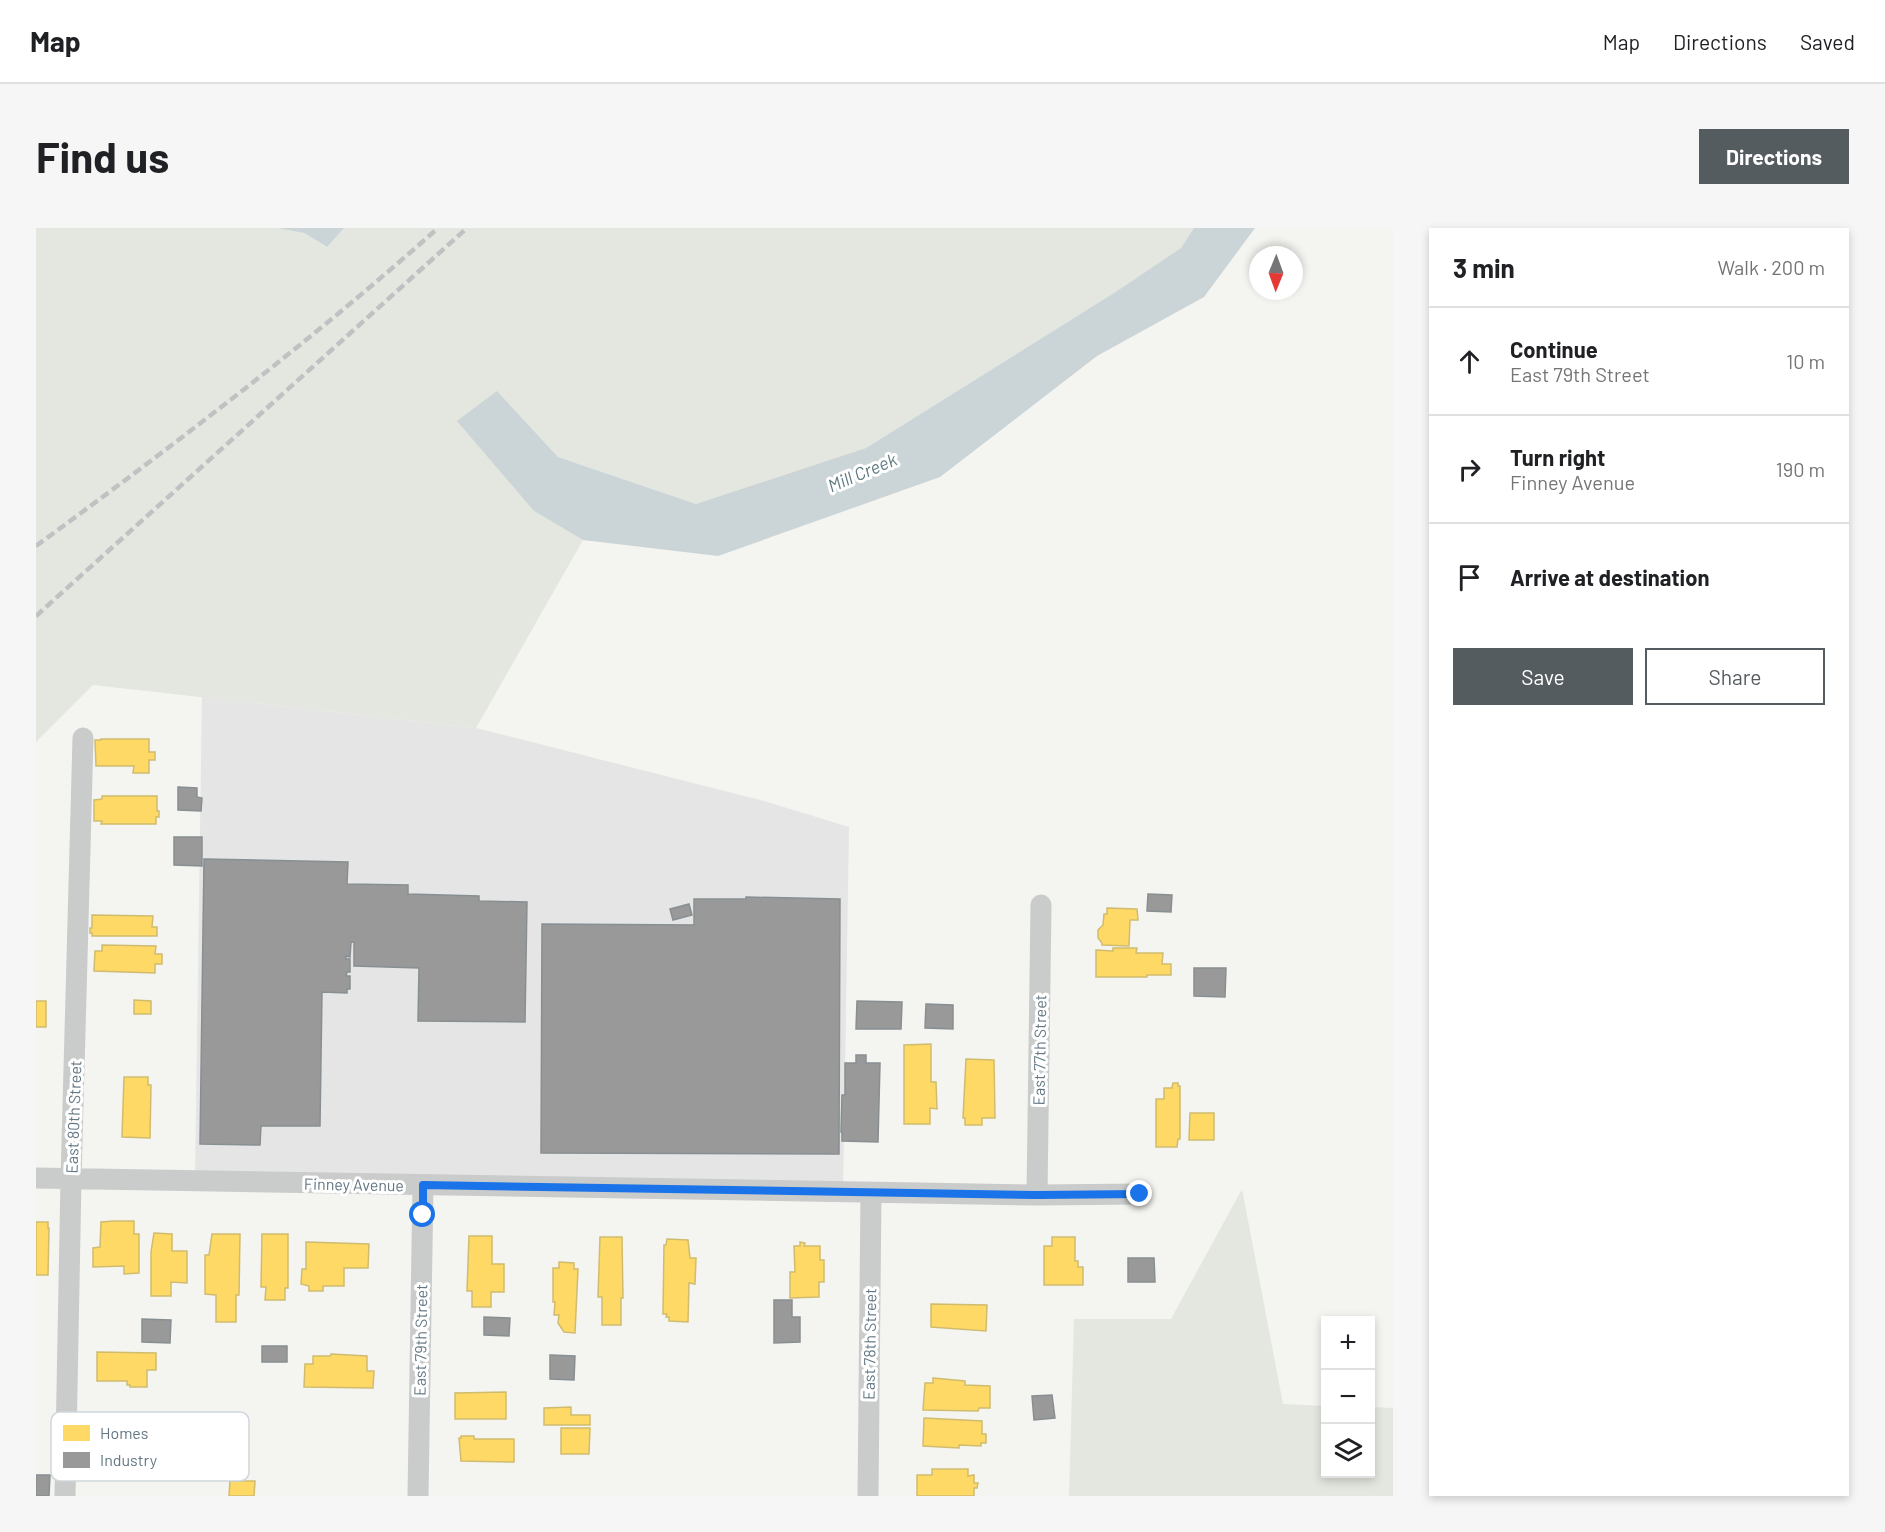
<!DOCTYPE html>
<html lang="en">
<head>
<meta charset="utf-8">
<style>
  body { margin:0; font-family:Barlow,sans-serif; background:#f6f6f6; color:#202124 }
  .controls { position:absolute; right:18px; bottom:18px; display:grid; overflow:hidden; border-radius:0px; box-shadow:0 3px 9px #0003 }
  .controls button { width:54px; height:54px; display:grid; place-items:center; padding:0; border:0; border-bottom:2px solid #e0e0e0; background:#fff; color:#202124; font:30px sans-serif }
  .compass { position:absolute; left:1213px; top:18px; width:54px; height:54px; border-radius:50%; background:#fff; box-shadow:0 3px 9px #0003; rotate:181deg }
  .stop { position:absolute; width:18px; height:18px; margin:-14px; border:4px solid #1a73e8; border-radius:50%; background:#fff }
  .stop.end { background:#1a73e8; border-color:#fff; box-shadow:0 2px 6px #0008 }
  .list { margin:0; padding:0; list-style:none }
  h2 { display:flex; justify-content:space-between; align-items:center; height:78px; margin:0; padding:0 24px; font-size:26px }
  h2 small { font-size:20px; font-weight:400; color:#757577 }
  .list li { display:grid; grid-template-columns:39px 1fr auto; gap:18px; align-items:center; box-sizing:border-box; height:108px; padding:0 24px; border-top:2px solid #e0e0e0 }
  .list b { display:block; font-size:22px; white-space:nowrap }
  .list p { margin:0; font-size:20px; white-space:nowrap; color:#757577 }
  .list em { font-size:20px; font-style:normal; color:#757577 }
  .actions { display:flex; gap:12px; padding:18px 24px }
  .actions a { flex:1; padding:14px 0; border:2px solid #555c60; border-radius:0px; text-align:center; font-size:21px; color:#555c60 }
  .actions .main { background:#555c60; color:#fff }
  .icon { flex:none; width:33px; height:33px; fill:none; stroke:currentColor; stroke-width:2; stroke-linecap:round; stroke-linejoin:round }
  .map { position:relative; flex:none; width:1357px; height:1268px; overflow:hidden; border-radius:0px }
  header { display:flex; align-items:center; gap:36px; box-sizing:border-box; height:84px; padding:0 30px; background:#fff; border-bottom:2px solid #e0e0e0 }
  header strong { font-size:28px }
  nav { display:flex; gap:33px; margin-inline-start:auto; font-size:21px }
  .intro { display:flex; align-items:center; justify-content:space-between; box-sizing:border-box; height:144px; padding:0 36px }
  h1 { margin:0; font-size:42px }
  .button { padding:15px 27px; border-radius:0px; background:#555c60; color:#fff; font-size:21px; font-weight:700 }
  main { display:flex; gap:36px; padding:0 36px }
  aside { flex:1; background:#fff; border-radius:0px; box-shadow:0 3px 9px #0003 }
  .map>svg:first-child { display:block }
</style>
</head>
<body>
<header>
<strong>Map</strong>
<nav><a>Map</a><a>Directions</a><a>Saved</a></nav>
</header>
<div class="intro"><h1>Find us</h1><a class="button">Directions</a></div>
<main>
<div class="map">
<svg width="1357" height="1268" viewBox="0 0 1357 1268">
  <rect width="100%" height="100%" fill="#f4f4f1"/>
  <!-- built -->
  <path fill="#e4e5e4" d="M166,469L440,500L728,573L813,599L807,964L159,953Z"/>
  <!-- green -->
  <path fill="#e4e7df" d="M0,0H241L268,5L290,19L308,0H1158L1145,20L1081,63L830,220L660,276L522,229L461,163L498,283L547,312L440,500L57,457L0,514Z
    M1206,961L1247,1176L1289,1178L1290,1246H1334L1335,1179L1357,1180V1268H1033L1038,1091H1135Z"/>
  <!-- water -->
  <path fill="#cbd4d6" d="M241,0H308L291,19L268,5Z
    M1158,0H1219L1168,69L1061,128L904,249L682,328L547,312L498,283L421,193L461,163L522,229L660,276L830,220L1081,63L1145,20Z"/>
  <!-- homes -->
  <path fill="#ffd966" stroke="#d0bc6f" stroke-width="1.5" d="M65,511H113V524H119V532H113V545H97L98,538H60L59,512H65Z
    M66,568H121V583H123V589H120V596H65L66,593H58V572L66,571Z
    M1071,680L1101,681L1102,692H1094L1093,718L1066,717V715L1062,710V702L1067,697L1068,686H1071Z
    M56,687L117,688L116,699H121V708H56V705H54V700H56Z
    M66,717L120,718L119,726H126V736H119V745L58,743L59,723H66Z
    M1077,720H1101L1100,725H1127L1126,736H1135V747H1111V749H1060V722L1077,723Z
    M98,772L115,773V786H98Z
    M0,773H10V799H0Z
    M895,816V854H900L901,881L894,880V896H868V817Z
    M930,831L958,832L959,890H946V897H929V890H927Z
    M88,849H112V857H115L114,910L86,909Z
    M1137,855H1142V858H1144V911H1142L1141,919H1120V871H1128V860H1136Z
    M1154,885H1178V912H1153Z
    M78,993H98V1006H103V1045L88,1046V1038L57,1039V1020L64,1019L65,994Z
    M0,994H12V1000H13L12,1047H0Z
    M118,1005L136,1006V1023H151V1055L135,1054V1068H115V1024Z
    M176,1006H204L203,1067H200V1094H180V1067L169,1066V1027H173Z
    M226,1006H252V1060H249V1072H229L230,1059H225Z
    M433,1008H456V1036H468V1064H455V1079H436V1063H431Z
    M564,1009H586L587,1070H585V1097H566V1069H562Z
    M1016,1009H1039V1033H1042V1039H1047V1057H1008V1018H1016Z
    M631,1011L652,1012L654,1030H660L659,1056L653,1055L652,1094L633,1093V1089H630L631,1086H627L628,1017H630Z
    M270,1014L333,1016L332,1040H308V1058H287V1063H273V1058L265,1056L266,1041H270Z
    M764,1014L769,1015L768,1018H784V1032H788V1054H783V1069L754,1070V1044H759L758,1018H764Z
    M523,1034L538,1035V1041H542L539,1105L528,1104L522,1095L523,1087H518L519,1074H517V1040H523Z
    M895,1076L951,1077L950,1103L895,1099Z
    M61,1124L120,1125V1142H111V1159H94V1157H91V1153H61Z
    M295,1126L331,1128V1143H338L337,1160L268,1159L269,1136H277V1128H294Z
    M897,1150L929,1153V1157L954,1158V1180H943L942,1183L887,1182L889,1155H897Z
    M470,1164V1191H419V1165Z
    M535,1179V1187H554V1197H508V1180Z
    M888,1190L946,1193V1206H950V1215H945V1218L923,1217V1220L887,1218Z
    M525,1200H554L553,1226H525Z
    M425,1208H438V1211H478V1234L425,1233L423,1210H425Z
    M896,1241H932V1248L938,1247V1255H942L941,1260H938V1268H881V1247H896Z
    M194,1253H219L218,1268H193Z"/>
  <!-- industry -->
  <path fill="#999" stroke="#888f92" stroke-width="1.5" d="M142,559L161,560V569L166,570L165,583L142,582Z
    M138,609H166V638L138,637Z
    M168,631L312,634L311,656L372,657V666L443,668V673L491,674L489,794L382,793L383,740L318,738V714H315L314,729L310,728V731H314V744H311L310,748H314V761H311V765L286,764L284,898H225L224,917L164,916Z
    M1112,666L1136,667L1135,684L1111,683Z
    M710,669L804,671L803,926L505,925L506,696L658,697V671H710Z
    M653,676L656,687L637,692L634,681Z
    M1158,740H1190L1189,769L1158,768Z
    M821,773L866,774L865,801H820Z
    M890,776L917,777V801L889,800Z
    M820,827H830V835H844L842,914L806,913V904H805L806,867H809V835H820Z
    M1092,1030H1118L1119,1054H1092Z
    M738,1072H756V1089H764V1114L738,1115Z
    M448,1089L474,1090L473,1108L448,1107Z
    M106,1091L135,1092L134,1115L106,1114Z
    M226,1118H251V1134H226Z
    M514,1127L539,1128L538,1152L514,1151Z
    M1016,1167L1019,1190L998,1192L996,1168Z
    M0,1247H14L13,1268H0Z"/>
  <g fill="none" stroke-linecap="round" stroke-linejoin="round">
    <!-- minor -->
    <path stroke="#cacbcb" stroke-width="21" d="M0,950L1001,967L1104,966
      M1001,967L1005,677
      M29,1268L35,951L47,510
      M382,1268L387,957
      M832,1268L835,965"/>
    <!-- rail -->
    <path stroke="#bfc1c2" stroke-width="4.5" stroke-dasharray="9 4.5" stroke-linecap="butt" d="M0,318C138,217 274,114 402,0
      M0,388L431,0"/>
  </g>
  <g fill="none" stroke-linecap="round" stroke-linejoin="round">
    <!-- route -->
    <path stroke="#1a73e8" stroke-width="8" d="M387,987V957L1001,967L1104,966"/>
  </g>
  <g text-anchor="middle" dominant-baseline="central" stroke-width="6" stroke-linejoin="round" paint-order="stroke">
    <!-- street labels -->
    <g font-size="16" fill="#627783" stroke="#fff">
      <text transform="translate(1003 822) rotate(-89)">East 77th Street</text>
      <text transform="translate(37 889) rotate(-88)">East 80th Street</text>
      <text transform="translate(318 956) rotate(1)">Finney Avenue</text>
      <text transform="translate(384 1112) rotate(-89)">East 79th Street</text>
      <text transform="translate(833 1116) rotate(-89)">East 78th Street</text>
    </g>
    <!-- water labels -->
    <g font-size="18" font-style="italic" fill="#5e7a81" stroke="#fff">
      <text transform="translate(826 244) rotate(-23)">Mill Creek</text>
    </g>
  </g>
  <!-- legend -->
  <rect x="15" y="1184" width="198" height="69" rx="9" fill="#fff" stroke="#d0d6da" stroke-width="1.5"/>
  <rect x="27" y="1197" width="27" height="16" fill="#ffd966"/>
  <rect x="27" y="1224" width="27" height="16" fill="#999"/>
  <g font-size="16" fill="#627783">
    <text x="64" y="1211">Homes</text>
    <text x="64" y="1238">Industry</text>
  </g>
</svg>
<div class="controls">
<button>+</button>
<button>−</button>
<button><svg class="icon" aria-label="layers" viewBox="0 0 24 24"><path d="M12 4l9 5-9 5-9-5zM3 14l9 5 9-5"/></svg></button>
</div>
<svg class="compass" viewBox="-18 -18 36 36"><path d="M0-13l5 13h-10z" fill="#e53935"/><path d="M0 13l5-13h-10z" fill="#757577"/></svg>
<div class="stop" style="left:387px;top:987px"></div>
<div class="stop end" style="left:1104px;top:966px"></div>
</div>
<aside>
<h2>3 min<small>Walk · 200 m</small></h2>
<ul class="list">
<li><svg class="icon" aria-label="ahead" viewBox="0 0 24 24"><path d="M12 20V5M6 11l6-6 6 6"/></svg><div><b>Continue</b><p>East 79th Street</p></div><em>10 m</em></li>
<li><svg class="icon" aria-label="right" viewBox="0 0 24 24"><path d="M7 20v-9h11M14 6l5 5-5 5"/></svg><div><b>Turn right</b><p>Finney Avenue</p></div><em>190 m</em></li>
<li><svg class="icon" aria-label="arrive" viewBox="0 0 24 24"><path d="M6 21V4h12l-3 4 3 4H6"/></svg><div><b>Arrive at destination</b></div></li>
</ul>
<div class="actions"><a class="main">Save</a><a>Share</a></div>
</aside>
</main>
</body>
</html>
